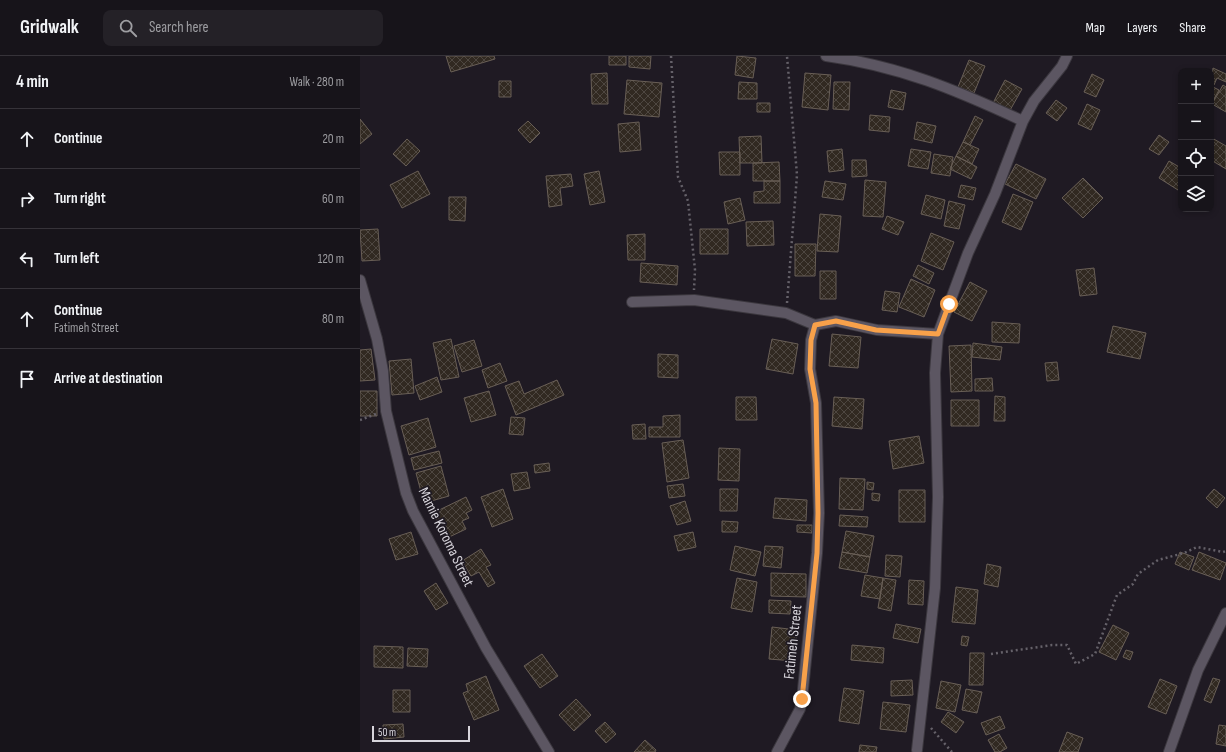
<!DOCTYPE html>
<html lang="en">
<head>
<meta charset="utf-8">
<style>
  body { margin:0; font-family:"Sofia Sans Condensed",sans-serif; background:#242127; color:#f1f3f6 }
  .controls { position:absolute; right:12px; top:12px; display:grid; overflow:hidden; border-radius:8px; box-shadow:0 2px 6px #0003 }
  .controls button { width:36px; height:36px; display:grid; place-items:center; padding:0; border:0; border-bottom:1px solid #363339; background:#17141a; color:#f1f3f6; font:20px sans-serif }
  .scale { position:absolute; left:12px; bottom:10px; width:98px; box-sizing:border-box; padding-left:4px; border:2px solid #d8d5dc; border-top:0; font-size:11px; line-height:14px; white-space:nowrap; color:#d8d5dc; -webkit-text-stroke:3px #1f1a23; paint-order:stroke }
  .stop { position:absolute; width:12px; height:12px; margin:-9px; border:3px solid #f8a14a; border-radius:50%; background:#fff }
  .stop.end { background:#f8a14a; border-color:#fff; box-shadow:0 1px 4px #0008 }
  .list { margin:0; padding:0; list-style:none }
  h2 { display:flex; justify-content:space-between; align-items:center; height:52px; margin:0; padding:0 16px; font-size:17px }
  h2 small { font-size:13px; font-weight:400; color:#9e9ea2 }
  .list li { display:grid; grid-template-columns:26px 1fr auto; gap:12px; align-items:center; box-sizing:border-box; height:60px; padding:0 16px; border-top:1px solid #363339 }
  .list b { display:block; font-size:15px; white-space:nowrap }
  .list p { margin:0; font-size:13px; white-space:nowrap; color:#9e9ea2 }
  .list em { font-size:13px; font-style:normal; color:#9e9ea2 }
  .icon { flex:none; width:22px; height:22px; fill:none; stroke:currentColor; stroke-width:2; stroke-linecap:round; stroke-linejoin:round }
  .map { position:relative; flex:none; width:866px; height:696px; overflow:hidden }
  header { display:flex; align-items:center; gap:24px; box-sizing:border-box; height:56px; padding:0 20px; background:#17141a; border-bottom:1px solid #363339 }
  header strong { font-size:19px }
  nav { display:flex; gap:22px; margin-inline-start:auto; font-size:14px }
  .search { width:280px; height:36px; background:#242127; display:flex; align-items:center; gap:10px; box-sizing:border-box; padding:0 14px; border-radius:8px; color:#9e9ea2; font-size:15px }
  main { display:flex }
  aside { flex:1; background:#17141a }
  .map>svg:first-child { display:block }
</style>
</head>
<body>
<header>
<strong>Gridwalk</strong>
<div class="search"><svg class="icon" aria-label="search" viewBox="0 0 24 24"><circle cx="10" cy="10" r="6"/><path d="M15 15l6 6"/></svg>Search here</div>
<nav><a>Map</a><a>Layers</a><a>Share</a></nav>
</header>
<main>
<aside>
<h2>4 min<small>Walk · 280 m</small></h2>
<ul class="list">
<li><svg class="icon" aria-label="ahead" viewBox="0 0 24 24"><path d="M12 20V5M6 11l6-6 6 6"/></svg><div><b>Continue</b></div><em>20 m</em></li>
<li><svg class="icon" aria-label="right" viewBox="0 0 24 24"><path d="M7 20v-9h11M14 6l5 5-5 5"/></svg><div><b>Turn right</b></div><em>60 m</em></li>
<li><svg class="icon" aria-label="left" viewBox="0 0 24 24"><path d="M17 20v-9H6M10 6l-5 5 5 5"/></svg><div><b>Turn left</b></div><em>120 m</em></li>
<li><svg class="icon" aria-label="ahead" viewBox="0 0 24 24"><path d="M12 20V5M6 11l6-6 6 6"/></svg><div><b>Continue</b><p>Fatimeh Street</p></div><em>80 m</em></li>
<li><svg class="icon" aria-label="arrive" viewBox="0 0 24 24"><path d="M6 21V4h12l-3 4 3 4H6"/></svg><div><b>Arrive at destination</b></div></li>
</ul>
</aside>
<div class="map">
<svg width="866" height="696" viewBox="0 0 866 696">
  <defs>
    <pattern id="building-cross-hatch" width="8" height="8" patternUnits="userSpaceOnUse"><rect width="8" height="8" fill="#312921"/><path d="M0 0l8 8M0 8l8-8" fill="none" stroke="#4e4741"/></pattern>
  </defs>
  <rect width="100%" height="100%" fill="#1f1a23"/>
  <!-- building -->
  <path fill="url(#building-cross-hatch)" stroke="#695f56" d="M86,0H134L135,3L91,16Z
    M249,0H266V9H249Z
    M269,0H291L290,13L269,11Z
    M377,0L396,2L393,22L375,19Z
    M609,4L625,10L614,37L598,31Z
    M853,12L866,18V26L857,22L854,29L851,28Z
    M247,17L248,48H232L231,18Z
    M445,17L471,19L468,54L442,51Z
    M732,18L744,24L736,41L724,36Z
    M267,24L302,27L299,61L264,58Z
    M645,24L662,33L649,56L633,47Z
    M139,25H151V41H139Z
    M379,26L397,27V43H378Z
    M474,26H490L489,54L473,53Z
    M863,29L866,31V56L852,48Z
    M851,30L859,34L851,49Z
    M531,34L546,37L543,54L528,51Z
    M696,44L707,52L697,65L686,57Z
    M397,47H410V56H397Z
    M727,48L740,54L731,74L718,68Z
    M510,59L530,61L529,76L509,74Z
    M615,60L623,64L610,89L603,86Z
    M0,63L12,78L0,88Z
    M168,65L180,77L170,87L158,74Z
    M279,66L281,94L260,96L258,68Z
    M557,66L576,70L572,87L554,83Z
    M799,79L809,86L799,99L789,93Z
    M401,80L402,107H380L379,81Z
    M852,82L866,90V113L851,104Z
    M47,83L60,95L46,110L33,98Z
    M603,86L619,93L612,108L596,100Z
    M482,93L484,114L469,116L467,95Z
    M551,93L571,96L568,113L548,110Z
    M359,96H380V119H360Z
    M574,98L593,101L590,120L571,117Z
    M596,100L617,111L611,123L590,113Z
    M492,104H506L507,120L492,121Z
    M809,105L821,112V129L818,134L799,122Z
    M419,106L420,125H393V107Z
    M656,108L686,123L676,143L645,128Z
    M58,115L70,138L42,152L30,129Z
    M239,115L245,146L230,149L224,118Z
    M211,118L213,130L200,132L202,149L189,151L186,120Z
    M723,122L743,142L723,162L702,142Z
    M505,124L526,126L523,161L503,160Z
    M404,125H420V147H394V136L404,135Z
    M465,125L486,128L483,144L462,141Z
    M601,129L616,132L613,144L598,141Z
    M653,138L673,146L661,174L642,166Z
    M566,139L585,144L581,163L561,158Z
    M89,141H106L105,165L89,164Z
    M380,142L385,164L368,168L364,146Z
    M589,145L605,149L599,173L584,170Z
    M460,158L481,160L478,196L457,195Z
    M527,160L544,166L538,179L522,173Z
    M413,165L414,189L387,190L386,166Z
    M18,173L20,204L2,205L0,174Z
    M340,173H368V198H340Z
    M571,177L594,186L583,214L561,205Z
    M285,178V204H268L267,179Z
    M435,188H456L455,220H435Z
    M281,207L318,210L317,229L280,226Z
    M558,209L574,217L569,228L553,220Z
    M734,212L737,238L720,240L716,214Z
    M460,215H476V243H460Z
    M551,223L575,234L564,261L539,251Z
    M610,226L627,235L612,265L594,256Z
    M525,235L540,237L537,256L522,254Z
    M632,266L660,268L659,287L632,286Z
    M753,270L786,277L780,303L747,296Z
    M472,278L501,281L498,312L469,310Z
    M91,283L99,321L81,324L73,287Z
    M412,283L438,288L433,318L406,313Z
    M114,284L122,310L102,316L94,290Z
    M613,287L642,291L640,304L612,301Z
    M611,289L612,335L591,336L589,290Z
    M11,293L15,324L0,325V294Z
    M298,298L318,299V322L298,321Z
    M51,303L54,337L32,339L29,305Z
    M697,306L699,324L687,325L685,307Z
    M140,307L147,325L128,332L122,314Z
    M77,321L82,336L60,344L55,330Z
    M632,322L633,335H615V323Z
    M197,324L204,339L156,359L145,330L159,325L164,338Z
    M0,335H17V360H0Z
    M129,335L136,359L111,366L104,342Z
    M635,340L645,341V365H634Z
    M376,341H396L397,364H376Z
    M474,341L504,343L502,373L472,370Z
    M591,344H619V370H591Z
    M320,359V381H289V371H303V360Z
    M151,361L165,362L163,379L149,378Z
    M68,362L76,391L49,399L41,370Z
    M285,368L286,383H273L272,369Z
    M559,380L564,407L533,413L529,385Z
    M323,384L329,422L307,426L302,387Z
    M359,392L380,393L379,425L358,424Z
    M79,395L82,407L54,414L51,402Z
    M189,407L190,415L175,417L174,409Z
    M81,410L89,440L64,447L56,417Z
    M167,416L170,432L154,435L151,418Z
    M480,422L505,423L503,454L479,453Z
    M507,426L514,427L513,434L507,433Z
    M323,428L325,440L309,442L307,430Z
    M143,433L153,463L132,471L121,441Z
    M360,433H378L377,455H360Z
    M854,433L865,442L857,452L846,442Z
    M539,434H565V466H539Z
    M512,437L520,438L519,445L512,444Z
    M106,441L112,454L106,457L109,462L102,465L106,473L85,483L73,457Z
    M415,442L447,444L446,465L413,462Z
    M325,445L331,465L317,469L310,450Z
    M480,459L508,461L507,471L479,470Z
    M362,465L378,466L377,476H362Z
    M437,469H452V477L437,476Z
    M486,475L514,480L510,501L482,496Z
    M51,476L58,498L36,504L29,483Z
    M333,476L336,491L318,495L314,480Z
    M375,490L401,496L395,520L370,514Z
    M405,490L423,491L421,512L403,510Z
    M121,493L131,509L126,511L135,527L128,531L119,516L111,520L102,505Z
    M482,496L510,501L507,517L479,512Z
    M820,496L834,501L829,514L815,508Z
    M839,496L866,507L860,524L832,514Z
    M526,499L542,500L540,521L525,520Z
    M627,508L641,511L638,531L624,528Z
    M411,517L446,518V541L411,540Z
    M505,519L523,522L520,543L501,540Z
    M377,522L397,526L392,556L371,552Z
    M523,522L536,524L531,555L518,552Z
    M549,524L564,525L563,549L548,548Z
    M76,527L88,547L76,554L64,535Z
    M596,531L618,534L615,568L592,566Z
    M409,544L431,545L430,558L409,557Z
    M536,568L561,573L558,587L533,582Z
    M753,569L769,577L756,604L739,596Z
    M412,571L437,574L434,605L409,603Z
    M602,580L609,581L607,590L601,589Z
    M492,589L524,592L523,607L491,604Z
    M14,590L43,591V612L14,611Z
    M48,592L68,593L67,611L47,610Z
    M766,594L773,596L770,604L763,601Z
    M610,597H624L623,629H609Z
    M182,598L198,620L180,632L164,610Z
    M126,620L139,654L114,664L103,637L108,635L106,628Z
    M853,622L860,624L851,647L844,644Z
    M800,623L817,630L806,658L788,651Z
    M552,624L553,639L531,640V625Z
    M581,625L601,629L595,656L576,652Z
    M484,632L504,635L499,668L479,665Z
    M606,633L622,636L617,657L602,654Z
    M33,634H50V656H33Z
    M216,643L231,659L214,675L199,659Z
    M523,646L550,649L546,676L520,673Z
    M588,656L604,666L596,677L581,666Z
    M640,660L645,672L626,679L621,667Z
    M245,666L256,678L246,687L235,675Z
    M43,668L44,681L24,683L23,669Z
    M859,669L866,670V690L856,688Z
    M707,676L723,682L718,696H699Z
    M639,678L647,692L640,696H635L628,684Z
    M285,684L296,694L295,696H274Z
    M500,689L517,691L516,696H499Z"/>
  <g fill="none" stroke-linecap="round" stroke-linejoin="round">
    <!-- street casing -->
    <g stroke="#3b373e" stroke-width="12">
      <path id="street" d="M466,0C540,10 596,34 663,65
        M0,224L17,283L23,315L26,355L46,437L53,455L126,592L189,696
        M272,246L334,244L426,257L455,269L476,265L517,274L578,278
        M557,694L575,532L578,441L575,317L578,278L608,197L635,138L663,65L674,45L702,10L707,0
        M417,696L440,653L442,643L457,497L459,457L456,347L450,313L451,284L455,269
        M809,696L838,614L866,557"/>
    </g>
    <!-- path -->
    <path stroke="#656169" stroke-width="2.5" stroke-dasharray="2 3" stroke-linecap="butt" d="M311,0L318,121L328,145L335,214L334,234
      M427,247L437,119L427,0
      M0,364L16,358
      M631,598L692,589H707L716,608L735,598L757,539L773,528L778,518L798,504L824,497L837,491L863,496L866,495
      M571,672L592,696"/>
    <!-- street -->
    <use href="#street" stroke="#5c5662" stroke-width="10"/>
  </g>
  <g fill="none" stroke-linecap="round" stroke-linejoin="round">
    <!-- route -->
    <path stroke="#f8a14a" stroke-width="5" d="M442,643L457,497L458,457L456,347L450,313L451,284L455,269L476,265L516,274L578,278L589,248"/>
  </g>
  <g text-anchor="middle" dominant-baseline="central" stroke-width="3.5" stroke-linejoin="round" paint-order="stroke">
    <!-- street labels -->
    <g font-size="15" fill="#d8d5dc" stroke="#1f1a23">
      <text transform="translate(86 481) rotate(64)">Mamie Koroma Street</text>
      <text transform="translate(433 586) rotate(-84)">Fatimeh Street</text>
    </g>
  </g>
</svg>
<div class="controls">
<button>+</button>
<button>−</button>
<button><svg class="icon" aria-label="locate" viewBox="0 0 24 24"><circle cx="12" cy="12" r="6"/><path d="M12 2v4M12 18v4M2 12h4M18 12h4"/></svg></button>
<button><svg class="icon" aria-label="layers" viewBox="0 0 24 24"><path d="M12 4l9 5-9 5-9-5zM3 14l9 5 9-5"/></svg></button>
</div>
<div class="scale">50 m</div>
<div class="stop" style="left:589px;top:248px"></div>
<div class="stop end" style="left:442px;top:643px"></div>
</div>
</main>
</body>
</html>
